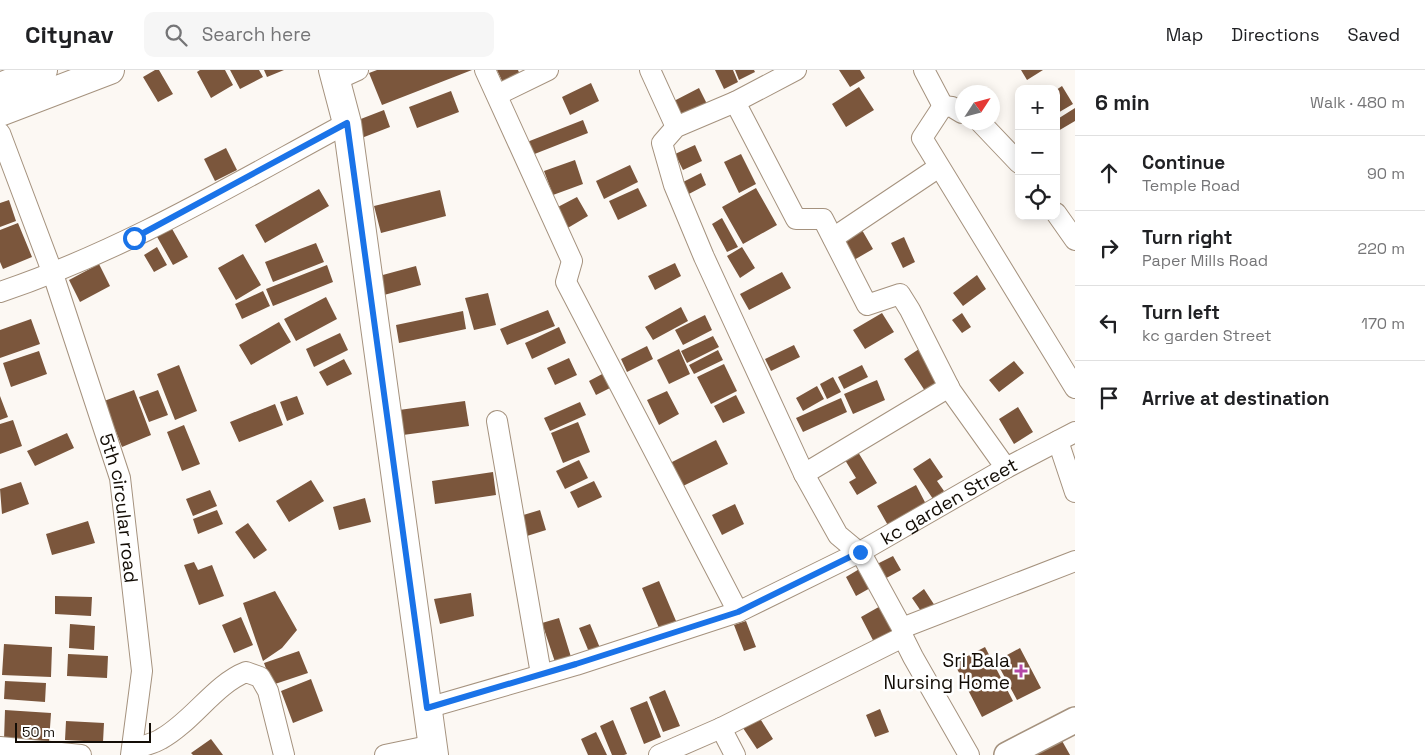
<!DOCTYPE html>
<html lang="en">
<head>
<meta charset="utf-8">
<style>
  body { margin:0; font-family:"Space Grotesk",sans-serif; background:#f6f6f6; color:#202124 }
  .controls { position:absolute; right:15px; top:15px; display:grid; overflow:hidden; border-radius:10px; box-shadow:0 2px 12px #0003 }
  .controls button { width:45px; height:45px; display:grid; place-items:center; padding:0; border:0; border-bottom:1px solid #e0e0e0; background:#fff; color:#202124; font:25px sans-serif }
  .compass { position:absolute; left:955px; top:15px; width:45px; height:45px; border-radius:50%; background:#fff; box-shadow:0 2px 12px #0003; rotate:54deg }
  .scale { position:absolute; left:15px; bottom:12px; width:136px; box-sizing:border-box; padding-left:5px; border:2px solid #130d06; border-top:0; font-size:14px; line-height:18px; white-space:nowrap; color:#130d06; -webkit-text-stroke:4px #fff; paint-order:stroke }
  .stop { position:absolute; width:15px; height:15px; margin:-11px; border:4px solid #1a73e8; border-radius:50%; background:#fff }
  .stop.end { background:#1a73e8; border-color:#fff; box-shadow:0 1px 5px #0008 }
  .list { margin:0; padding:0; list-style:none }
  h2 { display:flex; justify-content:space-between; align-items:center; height:65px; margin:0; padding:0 20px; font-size:21px }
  h2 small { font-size:16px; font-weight:400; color:#757577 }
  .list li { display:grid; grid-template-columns:32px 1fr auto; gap:15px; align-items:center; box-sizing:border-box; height:75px; padding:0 20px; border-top:1px solid #e0e0e0 }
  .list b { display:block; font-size:19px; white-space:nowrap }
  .list p { margin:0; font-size:16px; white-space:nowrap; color:#757577 }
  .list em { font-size:16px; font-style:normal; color:#757577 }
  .icon { flex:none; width:28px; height:28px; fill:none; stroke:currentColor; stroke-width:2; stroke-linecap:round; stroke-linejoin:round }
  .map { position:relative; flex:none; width:1075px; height:685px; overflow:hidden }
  header { display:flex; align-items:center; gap:30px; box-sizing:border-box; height:70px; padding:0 25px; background:#fff; border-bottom:1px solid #e0e0e0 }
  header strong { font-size:24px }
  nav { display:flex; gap:28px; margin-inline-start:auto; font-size:18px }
  .search { width:350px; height:45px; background:#f6f6f6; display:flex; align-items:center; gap:12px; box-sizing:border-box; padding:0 18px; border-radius:10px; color:#757577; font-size:19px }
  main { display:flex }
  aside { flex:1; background:#fff }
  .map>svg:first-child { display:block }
</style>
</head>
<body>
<header>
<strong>Citynav</strong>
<div class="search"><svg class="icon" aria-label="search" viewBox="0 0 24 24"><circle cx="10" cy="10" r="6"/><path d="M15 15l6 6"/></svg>Search here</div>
<nav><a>Map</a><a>Directions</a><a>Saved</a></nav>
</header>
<main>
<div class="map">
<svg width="1075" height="685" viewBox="0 0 1075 685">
  <rect width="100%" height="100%" fill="#fcf8f3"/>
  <!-- building -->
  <path fill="#7b563c" d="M155,0H159L173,24L158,32L143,7Z
    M200,0H225L233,15L211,28L197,2Z
    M230,0H259L263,7L240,19Z
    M264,0H284L267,7Z
    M377,0H472L382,35L369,3Z
    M497,0H518L521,7L504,15Z
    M715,0H733L738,12L724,19Z
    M735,0H754L755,2L739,10Z
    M839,0H860L865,8L850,17Z
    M1021,0H1043L1027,10Z
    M591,13L599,31L570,45L562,27Z
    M1062,16L1073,34L1056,44V20Z
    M859,17L874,40L846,57L832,34Z
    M699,18L708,36L680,50L672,32Z
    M451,21L459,42L417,58L409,37Z
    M1075,38V51L1058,61L1056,50Z
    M384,40L390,57L359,69L353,52Z
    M583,50L588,63L532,85L527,72Z
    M695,75L702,91L683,100L675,84Z
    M226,78L237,100L215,111L204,89Z
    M741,84L756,114L739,123L724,92Z
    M575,90L583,114L553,125L544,101Z
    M630,95L638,112L604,129L596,111Z
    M701,103L706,115L685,126L679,114Z
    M638,118L647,136L618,150L609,131Z
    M756,118L777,155L743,174L722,137Z
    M319,119L329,136L265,173L255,155Z
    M440,120L446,146L381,163L374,136Z
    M577,127L588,146L566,159L554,139Z
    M9,130L16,151L0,157V133Z
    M722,148L738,177L727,182L712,154Z
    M18,153L32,187L3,199L0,192V160Z
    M171,157L188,187L173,195L156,165Z
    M862,160L873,179L854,190L842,171Z
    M904,167L915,192L903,198L891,173Z
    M316,173L324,192L273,212L265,192Z
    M157,177L167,195L154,202L144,185Z
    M742,177L755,198L740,208L727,186Z
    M243,184L261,215L236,230L218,198Z
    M675,193L681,206L655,220L648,206Z
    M99,194L110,216L80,232L69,210Z
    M327,195L333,212L273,236L266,219Z
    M416,196L421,215L384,225L379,206Z
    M782,202L791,218L749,240L740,224Z
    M977,205L986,219L963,236L953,223Z
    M263,221L270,236L242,249L235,234Z
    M488,223L496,255L474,260L465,228Z
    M326,227L337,249L296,271L284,249Z
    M681,237L688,251L653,270L645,257Z
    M548,240L555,256L507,275L500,259Z
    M463,241L466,259L399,273L396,255Z
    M882,243L894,262L865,279L853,260Z
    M962,243L971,257L962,263L952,250Z
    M705,245L712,260L683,275L675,260Z
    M31,249L40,274L0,288V260Z
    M279,252L291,272L251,295L239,275Z
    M559,257L566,273L532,289L525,273Z
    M340,263L348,280L314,297L306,279Z
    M713,266L719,277L687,293L681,281Z
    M794,275L800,287L771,301L765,289Z
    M647,276L653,289L627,302L621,289Z
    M679,279L690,304L669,314L657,290Z
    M919,279L941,314L927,324L904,289Z
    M718,280L723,290L694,304L689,295Z
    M39,281L47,304L11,317L3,293Z
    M569,288L577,305L555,315L547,298Z
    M344,289L352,304L327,316L319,302Z
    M1014,291L1024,303L999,322L989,310Z
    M724,294L737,321L711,334L697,307Z
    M179,295L197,341L175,350L157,304Z
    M862,295L868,307L844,319L838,307Z
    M606,302L614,316L596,325L589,311Z
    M833,307L841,322L827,329L820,314Z
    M877,310L885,330L853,344L844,324Z
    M817,316L824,329L803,341L796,328Z
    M134,320L151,365L122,377L104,331Z
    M158,320L168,345L149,352L139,327Z
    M667,321L679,344L659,355L647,330Z
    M736,325L745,343L723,353L714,336Z
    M0,326L8,347L0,350Z
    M297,326L304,344L287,351L280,332Z
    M841,328L847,342L803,362L796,348Z
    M465,331L469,356L403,365L399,340Z
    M580,332L586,345L550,361L544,348Z
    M275,334L283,355L239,372L230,352Z
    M1018,337L1033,362L1014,374L999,349Z
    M13,350L22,376L0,384V354Z
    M578,352L590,382L563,393L551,363Z
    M184,355L200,394L182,401L167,362Z
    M67,363L74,378L35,396L27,381Z
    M716,370L728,394L681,417L670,393Z
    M858,382L877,413L857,425L849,412L856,408L845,390Z
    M930,388L943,407L937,411L944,421L933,429L913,399Z
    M579,390L588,408L565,419L556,401Z
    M493,402L496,425L435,434L432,411Z
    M311,410L324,431L289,452L276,431Z
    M594,411L602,427L578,438L570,422Z
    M21,412L29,434L2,444L0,419Z
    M916,415L928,438L890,459L877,436Z
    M210,420L217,436L193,446L186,429Z
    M365,428L371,452L339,460L333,437Z
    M735,434L744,454L722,465L712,445Z
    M217,440L223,454L198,464L193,449Z
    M540,440L546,460L527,466L520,446Z
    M88,451L95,473L52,485L46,464Z
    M248,453L267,480L254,489L235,462Z
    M893,486L901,500L879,512L871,497Z
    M194,492L198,500L212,495L224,526L199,535L184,495Z
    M861,498L872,517L856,526L846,507Z
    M659,511L676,551L659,558L642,518Z
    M924,519L937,539L925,547L912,528Z
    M275,521L297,560L282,578L263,591L243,533Z
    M471,523L474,546L440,554L434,529Z
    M55,526L92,527L91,546L55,544Z
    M884,534L901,566L877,578L861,547Z
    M241,547L253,575L234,583L222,555Z
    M559,548L571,587L555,592L542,553Z
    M746,551L756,577L744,581L734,555Z
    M70,554L95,556L94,580L69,578Z
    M590,554L600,578L589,582L579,558Z
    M4,574L52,577L51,607L2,605Z
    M985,577L1013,631L982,647L954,593Z
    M1020,578L1041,618L1017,630L996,591Z
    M299,581L308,603L272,615L264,593Z
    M68,584L108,586L107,608L67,606Z
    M311,609L323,641L293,653L281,621Z
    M5,611L46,613L45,632L4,629Z
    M665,620L680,656L663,662L649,627Z
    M647,631L661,667L644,674L630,638Z
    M880,639L889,662L875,667L866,645Z
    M5,640L51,643L49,672L4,670Z
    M759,647L773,669L757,679L743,658Z
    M613,650L627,684L624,685H612L600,656Z
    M66,651L104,653L103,672L65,670Z
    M596,662L607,685H588L581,669Z
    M211,669L223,685H193L191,683Z
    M1061,669L1070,685H1037L1036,682Z"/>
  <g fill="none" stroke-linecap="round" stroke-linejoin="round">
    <!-- minor casing -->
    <g stroke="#a5927e" stroke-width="22">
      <g id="minor">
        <path d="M485,0L572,191L566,212L738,542"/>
        <path d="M650,0L676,57"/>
        <path d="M796,0L735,32L676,57L662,73L674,115L704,187L804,404L838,465L862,485L902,558L903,567L913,587L969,685"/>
        <path d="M924,0L943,36"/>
        <path d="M336,10L358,0"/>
        <path d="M497,25L548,0"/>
        <path d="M735,32L796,149H823L867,235L900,224L910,240L951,321L1006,398"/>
        <path d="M962,43L952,37L943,36L922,68L1075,318"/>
        <path d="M980,52L1019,93"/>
        <path id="s1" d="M0,63L53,204L120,408L142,601L131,685"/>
        <path d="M1056,143L1075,170"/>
        <path d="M833,168L939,97"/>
        <path d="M0,222C123,181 234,114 347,53"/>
        <path d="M497,351L541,604"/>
        <path d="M1058,371L1075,422"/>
        <path d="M804,404L949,317"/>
        <path d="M902,558L1075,491"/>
        <path id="s2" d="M427,638L576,595L738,542L860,482L1006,398L1075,362"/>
        <path d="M721,658L735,685"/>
        <path d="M0,677L81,685"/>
        <path d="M132,680C141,676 153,674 161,669C192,652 215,614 246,602L260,607L268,621L284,685"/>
        <path d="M385,685L433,675"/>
        <path d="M659,685L721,658L903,567"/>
      </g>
    </g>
    <!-- tertiary casing -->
    <g stroke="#a5927e" stroke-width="28">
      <path id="tertiary" d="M1007,685L1075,650"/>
    </g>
    <!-- secondary casing -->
    <g stroke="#a5927e" stroke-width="30">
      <path id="secondary" d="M333,0L347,53L434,685
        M0,17L43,0
        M0,42L110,0"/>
    </g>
    <!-- minor -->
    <use href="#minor" stroke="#fff" stroke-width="20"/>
    <!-- tertiary -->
    <use href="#tertiary" stroke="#fff" stroke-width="25"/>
    <!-- secondary -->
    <use href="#secondary" stroke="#fff" stroke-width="28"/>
  </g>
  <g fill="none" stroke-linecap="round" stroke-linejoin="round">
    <!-- route -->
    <path stroke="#1a73e8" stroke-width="6" d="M134,168L347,53L427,638L576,594L738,542L860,482"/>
  </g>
  <!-- markers -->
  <path fill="#b548a8" stroke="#fff" stroke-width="2" d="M1018.5 593.5h5v5h5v5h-5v5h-5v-5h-5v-5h5z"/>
  <g text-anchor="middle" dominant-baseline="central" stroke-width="5" stroke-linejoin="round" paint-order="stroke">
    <!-- street labels -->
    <g font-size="19" fill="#130d06" stroke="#fff">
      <text stroke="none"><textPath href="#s2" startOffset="564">kc garden Street</textPath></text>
      <text stroke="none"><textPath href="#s1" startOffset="395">5th circular road</textPath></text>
    </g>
    <!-- poi labels -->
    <g font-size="19" fill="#130d06" stroke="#fff" text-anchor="end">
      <text x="1010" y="590">Sri Bala<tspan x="1010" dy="22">Nursing Home</tspan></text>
    </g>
  </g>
</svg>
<div class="controls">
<button>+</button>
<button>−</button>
<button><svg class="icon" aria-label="locate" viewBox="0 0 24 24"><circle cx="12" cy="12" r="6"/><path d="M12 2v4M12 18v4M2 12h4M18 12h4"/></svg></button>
</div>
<svg class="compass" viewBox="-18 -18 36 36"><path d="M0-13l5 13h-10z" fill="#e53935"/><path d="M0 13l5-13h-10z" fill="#757577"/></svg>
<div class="scale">50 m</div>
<div class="stop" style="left:134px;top:168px"></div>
<div class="stop end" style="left:860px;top:482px"></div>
</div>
<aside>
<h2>6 min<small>Walk · 480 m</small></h2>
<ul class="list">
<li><svg class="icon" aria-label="ahead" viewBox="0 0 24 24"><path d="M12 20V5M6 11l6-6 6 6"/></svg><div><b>Continue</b><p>Temple Road</p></div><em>90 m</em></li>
<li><svg class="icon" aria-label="right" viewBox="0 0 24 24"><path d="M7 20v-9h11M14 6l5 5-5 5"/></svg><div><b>Turn right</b><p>Paper Mills Road</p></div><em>220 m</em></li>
<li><svg class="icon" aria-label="left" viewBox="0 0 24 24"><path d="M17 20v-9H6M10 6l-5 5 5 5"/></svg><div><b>Turn left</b><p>kc garden Street</p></div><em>170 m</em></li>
<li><svg class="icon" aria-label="arrive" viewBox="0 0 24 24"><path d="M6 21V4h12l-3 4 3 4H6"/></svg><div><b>Arrive at destination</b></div></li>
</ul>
</aside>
</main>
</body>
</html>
